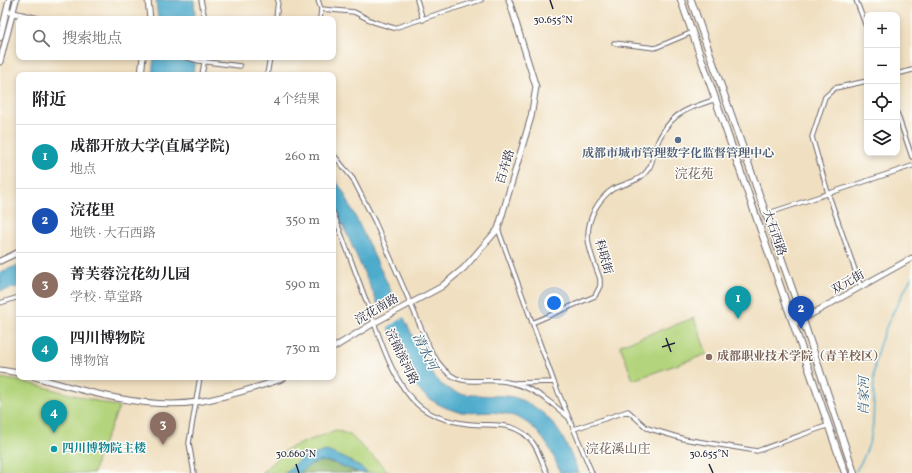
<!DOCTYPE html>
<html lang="zh">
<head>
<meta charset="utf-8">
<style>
  body { margin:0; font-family:Vollkorn,"Noto Serif SC",serif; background:#f2f2f2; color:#202124 }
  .controls { position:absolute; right:12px; top:12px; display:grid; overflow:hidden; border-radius:8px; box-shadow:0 2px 6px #0003 }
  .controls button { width:36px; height:36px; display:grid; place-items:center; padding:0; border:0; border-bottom:1px solid #e0e0e0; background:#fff; color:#202124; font:20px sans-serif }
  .you { position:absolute; left:554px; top:303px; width:14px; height:14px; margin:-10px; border:3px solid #fff; border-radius:50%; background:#1a73e8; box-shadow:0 0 0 6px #1a73e833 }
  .badge { display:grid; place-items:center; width:26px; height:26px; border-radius:50%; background:#c8321e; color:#fff; font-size:13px; font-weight:700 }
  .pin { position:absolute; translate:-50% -33px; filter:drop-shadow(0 1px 2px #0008) }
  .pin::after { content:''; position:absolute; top:21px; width:14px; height:12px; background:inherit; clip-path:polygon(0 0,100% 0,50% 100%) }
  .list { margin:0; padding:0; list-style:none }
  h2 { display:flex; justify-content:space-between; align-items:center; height:52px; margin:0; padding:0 16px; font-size:17px }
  h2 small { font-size:13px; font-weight:400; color:#757577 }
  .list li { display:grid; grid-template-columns:26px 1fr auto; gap:12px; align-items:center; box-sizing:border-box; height:64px; padding:0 16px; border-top:1px solid #e0e0e0 }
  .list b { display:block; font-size:15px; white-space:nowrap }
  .list p { margin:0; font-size:13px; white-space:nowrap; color:#757577 }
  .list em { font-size:13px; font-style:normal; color:#757577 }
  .icon { flex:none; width:22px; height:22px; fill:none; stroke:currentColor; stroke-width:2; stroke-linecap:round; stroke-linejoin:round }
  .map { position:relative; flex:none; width:912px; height:473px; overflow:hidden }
  .search { position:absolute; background:#fff; box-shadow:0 2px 6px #0003; left:16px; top:16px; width:320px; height:44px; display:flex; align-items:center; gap:10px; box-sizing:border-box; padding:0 14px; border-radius:8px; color:#757577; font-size:15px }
  .panel { position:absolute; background:#fff; box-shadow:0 2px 6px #0003; left:16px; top:72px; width:320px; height:308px; border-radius:8px }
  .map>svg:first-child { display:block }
</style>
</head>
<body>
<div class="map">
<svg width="912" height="473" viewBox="0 0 912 473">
  <rect width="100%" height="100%" fill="#fdfcf7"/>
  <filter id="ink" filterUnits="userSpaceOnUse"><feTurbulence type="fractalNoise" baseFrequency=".025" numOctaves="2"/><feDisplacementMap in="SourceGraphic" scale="8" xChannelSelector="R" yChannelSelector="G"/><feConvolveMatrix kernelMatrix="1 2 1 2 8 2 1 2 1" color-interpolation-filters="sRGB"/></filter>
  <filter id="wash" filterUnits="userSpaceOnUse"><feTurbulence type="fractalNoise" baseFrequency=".012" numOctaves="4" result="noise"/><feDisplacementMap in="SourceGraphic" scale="16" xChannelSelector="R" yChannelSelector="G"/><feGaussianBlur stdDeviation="0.9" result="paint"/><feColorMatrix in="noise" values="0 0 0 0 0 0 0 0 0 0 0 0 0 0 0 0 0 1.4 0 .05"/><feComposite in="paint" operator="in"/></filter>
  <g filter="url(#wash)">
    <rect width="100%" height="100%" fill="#f0dfc0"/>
    <!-- green -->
    <path fill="#b3d47b" stroke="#6a7b5b" d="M694,318L707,354L633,380L620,345Z
      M0,378L25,382L119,407L97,459L94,473H0Z
      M336,430L350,435L390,473H261L287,449Z"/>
    <!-- forest -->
    <path fill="#8eb66b" stroke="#586c53" d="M320,461L343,465L357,473H300L308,465Z"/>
    <!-- water -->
    <path fill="#4dabcc" stroke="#386684" d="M156,0H194L195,19H158Z
      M154,57H195L193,75H152Z
      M333,176L344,193L428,368C433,374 437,382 444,386C463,400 490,393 513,397C524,400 536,407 545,415C562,430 570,453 579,473H560C551,445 533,417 501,413C488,411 474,414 461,412C442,409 426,398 414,385L333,203Z
      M19,265V287L0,291V272Z
      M326,451C342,456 356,463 368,473C341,473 327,447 300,473H285L302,458Z"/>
    <!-- pier -->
    <path fill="#f0dfc0" d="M399,302L406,316L386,328L380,314Z"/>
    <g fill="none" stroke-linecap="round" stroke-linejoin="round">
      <!-- stream -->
      <path stroke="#4dabcc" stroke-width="1.5" d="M856,471C865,457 872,441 873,423C875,399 871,374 878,350C885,324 900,300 912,276"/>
    </g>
  </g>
  <g filter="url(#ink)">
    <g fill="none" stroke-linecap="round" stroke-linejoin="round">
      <!-- street casing -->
      <g stroke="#6a646a" stroke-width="5.5">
        <path id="street" d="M201,0L205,19
          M318,0L321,9L354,12L374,22L394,28L481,0
          M417,0L423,20
          M856,0L867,29
          M276,19L278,0
          M320,19L321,9
          M614,43L655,48L693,32
          M185,57L199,61L240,66
          M897,74L912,70
          M202,75L205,57
          M267,75L270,57
          M897,113L912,157
          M333,154L353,179L375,222L432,353C457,396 475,374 512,383C534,388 552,403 569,418
          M333,212C344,242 356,273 367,303C379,335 392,382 418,405C432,417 451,422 469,424C492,427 516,419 533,443C539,451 542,463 547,473
          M766,214L912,166
          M498,229L554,382L592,473
          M861,287L828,193L812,137L825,97L835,88L867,81
          M0,303L19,297
          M532,323L595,296L600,286V279C591,253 581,236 595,209C599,202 605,194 613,189C625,183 641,182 649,168C653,163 653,154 655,148C669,113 684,110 716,99
          M515,383L554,382
          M574,429L628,411L647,428L684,439L757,451L829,425
          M194,473L189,443L200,377"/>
      </g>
      <!-- secondary casing -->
      <g stroke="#6a646a" stroke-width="7">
        <path id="secondary" d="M148,0L150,19
          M10,12L38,19
          M0,38L9,0
          M0,62L16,0
          M141,75L143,57
          M0,261L19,252
          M794,324L912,258
          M333,348L374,323L441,287L464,268L498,229L531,117L536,87L509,0
          M0,370L19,373
          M35,377C83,391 147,410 197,402C225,397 252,389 279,380L285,377"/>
      </g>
      <!-- primary casing -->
      <g stroke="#6a646a" stroke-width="8">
        <path id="primary" d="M681,0L845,473
          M691,0L803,320L854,473"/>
      </g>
      <!-- street -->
      <use href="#street" stroke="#fff" stroke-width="3.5"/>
      <!-- secondary -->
      <use href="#secondary" stroke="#fff" stroke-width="5"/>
      <!-- primary -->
      <use href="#primary" stroke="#fff" stroke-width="6"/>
    </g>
  </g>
  <!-- ticks -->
  <path fill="none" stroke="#22223b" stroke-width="1.5" d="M550,0L553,9M666,338L671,352M662,347L675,343M296,464L299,473M709,464L713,473"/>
  <!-- markers -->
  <circle fill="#5c6f8a" stroke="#fdfcf7" stroke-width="1.5" cx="678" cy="140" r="4"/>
  <circle fill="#8d6e63" stroke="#fdfcf7" stroke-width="1.5" cx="709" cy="357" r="4"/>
  <circle fill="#0f9aa8" stroke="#fdfcf7" stroke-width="1.5" cx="54" cy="449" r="4"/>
  <g text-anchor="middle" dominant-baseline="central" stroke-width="3" stroke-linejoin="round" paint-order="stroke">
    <!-- service labels -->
    <g font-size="12" font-weight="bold" fill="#4e5e75" stroke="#fdfcf7">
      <text x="678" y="154">成都市城市管理数字化监督管理中心</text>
    </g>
    <!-- street labels -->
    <g font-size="12" fill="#22223b" stroke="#fdfcf7">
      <text transform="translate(506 167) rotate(-73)">百卉路</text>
      <text transform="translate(774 233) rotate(71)">大石西路</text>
      <text transform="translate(603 257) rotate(74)">科联街</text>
      <text transform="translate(848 283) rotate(-30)">双元街</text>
      <text transform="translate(377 310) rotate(-30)">浣花南路</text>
      <text transform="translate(401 357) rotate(64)">浣锦滨河路</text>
    </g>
    <!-- education labels -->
    <g font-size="12" font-weight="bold" fill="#785e54" stroke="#fdfcf7" text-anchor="start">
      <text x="717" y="357">成都职业技术学院（青羊校区）</text>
    </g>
    <!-- culture labels -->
    <g font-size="12" font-weight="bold" fill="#0d838f" stroke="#fdfcf7" text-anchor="start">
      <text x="62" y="449">四川博物院主楼</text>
    </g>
    <!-- neighbourhood labels -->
    <g font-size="13" fill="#63514c" stroke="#fdfcf7">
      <text x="694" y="175">浣花苑</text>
      <text x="618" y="450">浣花溪山庄</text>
    </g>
    <!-- water labels -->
    <g font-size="13" font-style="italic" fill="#35607c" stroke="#fdfcf7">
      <text transform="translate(424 352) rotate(64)">清水河</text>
      <text transform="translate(865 396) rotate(-89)">肖家河</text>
    </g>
  </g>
  <g font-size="10" text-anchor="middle" fill="#22223b" stroke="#fdfcf7" stroke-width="3" stroke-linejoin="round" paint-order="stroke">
    <text x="553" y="23">30.655°N</text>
    <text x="296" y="457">30.660°N</text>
    <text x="709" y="457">30.655°N</text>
  </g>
</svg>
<div class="controls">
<button>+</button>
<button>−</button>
<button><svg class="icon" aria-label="locate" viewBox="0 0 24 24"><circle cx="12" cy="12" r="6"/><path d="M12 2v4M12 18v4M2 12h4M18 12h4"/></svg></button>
<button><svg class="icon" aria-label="layers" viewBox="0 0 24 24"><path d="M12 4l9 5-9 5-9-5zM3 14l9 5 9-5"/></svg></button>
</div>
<div class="you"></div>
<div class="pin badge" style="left:738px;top:319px;background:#0f9aa8">1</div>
<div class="pin badge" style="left:801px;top:329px;background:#1a4fb4">2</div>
<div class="pin badge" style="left:163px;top:445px;background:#8d6e63">3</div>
<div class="pin badge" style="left:54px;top:433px;background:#0f9aa8">4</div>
<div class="search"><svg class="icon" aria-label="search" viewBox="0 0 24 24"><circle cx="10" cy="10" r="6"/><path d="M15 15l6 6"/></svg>搜索地点</div>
<section class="panel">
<h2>附近<small>4个结果</small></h2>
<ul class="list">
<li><span class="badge" style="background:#0f9aa8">1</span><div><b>成都开放大学(直属学院)</b><p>地点</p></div><em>260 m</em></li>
<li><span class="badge" style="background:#1a4fb4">2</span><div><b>浣花里</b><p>地铁 · 大石西路</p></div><em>350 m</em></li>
<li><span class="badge" style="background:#8d6e63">3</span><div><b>菁芙蓉浣花幼儿园</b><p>学校 · 草堂路</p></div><em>590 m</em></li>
<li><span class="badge" style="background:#0f9aa8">4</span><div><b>四川博物院</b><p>博物馆</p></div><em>730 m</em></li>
</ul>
</section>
</div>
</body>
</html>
